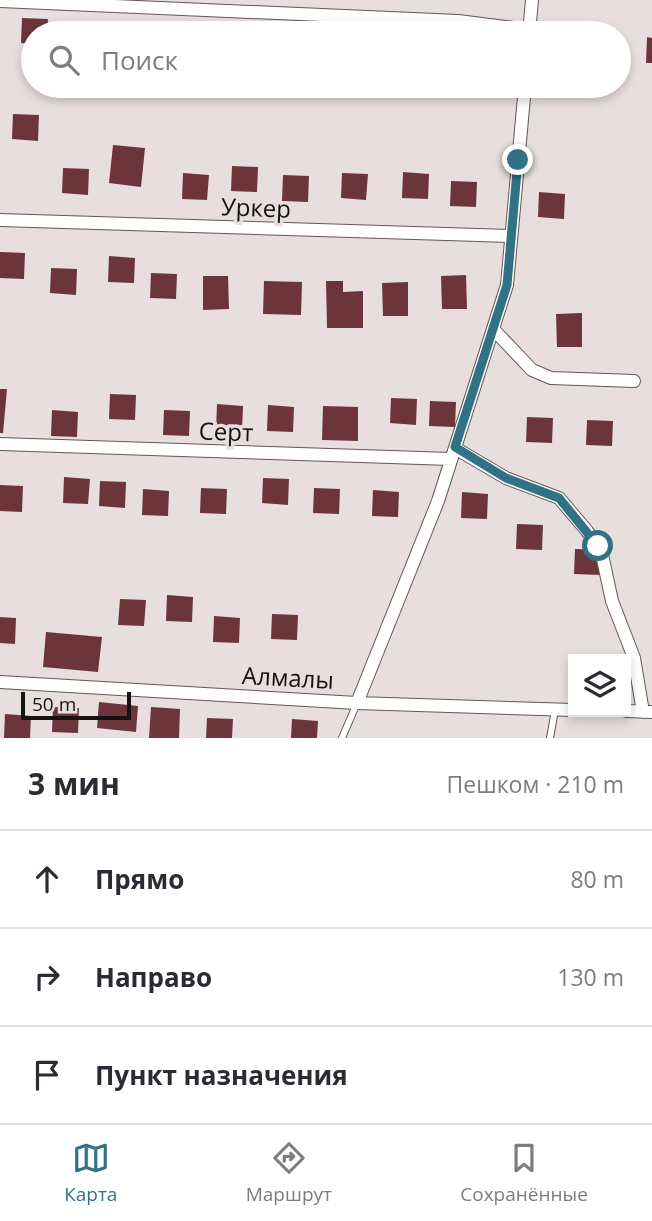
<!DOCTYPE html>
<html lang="ru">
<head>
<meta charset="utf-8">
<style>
  body { margin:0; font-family:"Open Sans",sans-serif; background:#f2f2f3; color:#2b2b33 }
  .controls { position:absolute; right:21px; bottom:21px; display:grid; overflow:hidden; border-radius:0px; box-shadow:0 4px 10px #0003 }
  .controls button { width:63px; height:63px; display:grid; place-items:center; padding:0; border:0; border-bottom:2px solid #e1e1e2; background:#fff; color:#2b2b33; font:35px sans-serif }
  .scale { position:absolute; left:21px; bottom:18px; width:110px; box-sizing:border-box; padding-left:7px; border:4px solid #161212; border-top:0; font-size:19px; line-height:24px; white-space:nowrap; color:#161212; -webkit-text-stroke:5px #e9dede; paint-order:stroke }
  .stop { position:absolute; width:21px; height:21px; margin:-16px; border:5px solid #317385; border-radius:50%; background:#fff }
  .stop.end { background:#317385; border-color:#fff; box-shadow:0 2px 7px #0008 }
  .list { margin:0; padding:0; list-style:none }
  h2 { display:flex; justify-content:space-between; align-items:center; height:91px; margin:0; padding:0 28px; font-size:30px }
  h2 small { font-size:23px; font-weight:400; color:#7c7c81 }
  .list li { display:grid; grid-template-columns:46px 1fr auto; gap:21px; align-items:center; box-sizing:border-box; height:98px; padding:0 28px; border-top:2px solid #e1e1e2 }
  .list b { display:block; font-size:26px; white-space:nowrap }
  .list em { font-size:23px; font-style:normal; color:#7c7c81 }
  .icon { flex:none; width:38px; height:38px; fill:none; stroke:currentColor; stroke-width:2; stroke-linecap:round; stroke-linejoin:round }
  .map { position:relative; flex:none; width:652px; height:738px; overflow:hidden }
  .search { position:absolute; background:#fff; box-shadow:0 4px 10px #0003; left:21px; right:21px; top:21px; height:77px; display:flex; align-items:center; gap:18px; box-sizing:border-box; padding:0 24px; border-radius:38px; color:#7c7c81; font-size:26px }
  .sheet { height:385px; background:#fff }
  nav { display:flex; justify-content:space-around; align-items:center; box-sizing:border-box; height:98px; border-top:2px solid #e1e1e2; background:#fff; font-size:19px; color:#7c7c81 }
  nav a { display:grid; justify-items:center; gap:4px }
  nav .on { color:#317385 }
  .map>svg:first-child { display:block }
</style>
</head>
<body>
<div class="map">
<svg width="652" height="738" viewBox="0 0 652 738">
  <rect width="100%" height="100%" fill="#e9dede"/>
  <!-- building -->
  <path fill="#6b353a" d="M22,18L48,19L47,33H33V44L21,43Z
    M124,25L150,26L149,33H123Z
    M647,37L652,38V63H646Z
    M13,114L39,115L38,141L12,139Z
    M113,145L145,148L141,187L109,183Z
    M232,166L258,167L257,192L231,191Z
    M63,168L89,169L88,195L62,193Z
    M403,172L429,174L428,199L402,198Z
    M183,173L209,175L207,200L182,199Z
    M342,173L368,174L366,200L341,198Z
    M283,175L309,176L308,202L282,201Z
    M451,181L477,182L476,207L450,206Z
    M539,192L565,194L564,219L538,217Z
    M0,252L25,253L24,279L0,278Z
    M109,256L135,258L134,283L108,282Z
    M51,268L77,269L76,295L50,293Z
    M151,273L177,274L176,299L150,298Z
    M466,275L467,309H442L441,276Z
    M203,276H228L229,309L203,310Z
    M264,281L302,282L301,315L263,314Z
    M326,281H343V292L363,291V328H327Z
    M408,282V316H383L382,283Z
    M582,313V347H557L556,314Z
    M0,389H7L3,433H0Z
    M110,394L136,395L135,420L109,419Z
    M391,398L417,399L416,425L390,423Z
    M430,401L456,402L455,427L429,426Z
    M217,404L243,406L242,431L216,430Z
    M268,405L294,407L293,432L267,431Z
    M323,406L358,407V441L322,440Z
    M52,410L78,412L77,437L51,436Z
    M164,410L190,411L189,436L163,435Z
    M527,417L553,418L552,443L526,442Z
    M587,420L613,421L612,446L586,445Z
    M64,477L90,479L88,504L63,503Z
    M263,478L289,479L288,505L262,503Z
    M100,481L126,482L125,508L99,506Z
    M0,485L23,486L22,512L0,511Z
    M201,488L227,489L226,514L200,513Z
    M314,488L340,489L339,514L313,513Z
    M143,489L169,491L168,516L142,515Z
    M373,490L399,492L398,517L372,516Z
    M462,492L488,494L487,519L461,518Z
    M517,524L543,525L542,550L516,549Z
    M575,549L601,550L600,575L574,574Z
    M167,595L193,597L192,622L166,621Z
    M120,599L146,600L144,626L118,625Z
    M272,614L298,615L297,640L271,639Z
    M214,616L240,618L239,643L213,642Z
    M0,617L16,618L15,644L0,643Z
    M46,632L102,637L98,672L43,667Z
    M99,702L138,706L136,732L97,728Z
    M53,707L79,708L78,733L52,732Z
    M151,707L180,709L179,738H149Z
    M5,714L31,716L30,738H4Z
    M207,718L233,719L232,738H206Z
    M292,719L318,721L317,738H291Z"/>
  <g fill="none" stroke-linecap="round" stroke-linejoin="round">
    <!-- service casing -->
    <g stroke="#615757" stroke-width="8">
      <path id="service" d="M342,738L357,703
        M550,738L555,710"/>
    </g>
    <!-- minor casing -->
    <g stroke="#615757" stroke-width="14">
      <path id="minor" d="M0,1L458,21L530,30
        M529,33L532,0
        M0,220L511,236
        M493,329L532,370L551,378L634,381
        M0,444L451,459
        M455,448L506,478L559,498L587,531L601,550L612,601L634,658L643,712
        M0,682L357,703L573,710
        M357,703L438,501L507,285L525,86
        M626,711L652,712"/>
    </g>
    <!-- service -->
    <use href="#service" stroke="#fff" stroke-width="6"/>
    <!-- minor -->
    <use href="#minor" stroke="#fff" stroke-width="12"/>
  </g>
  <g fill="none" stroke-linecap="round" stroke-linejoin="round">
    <!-- route -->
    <path stroke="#317385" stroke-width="9" d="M518,160L507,285L455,447L506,478L559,498L598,546"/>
  </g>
  <g text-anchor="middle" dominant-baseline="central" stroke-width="7" stroke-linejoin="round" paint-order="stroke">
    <!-- street labels -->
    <g font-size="24" fill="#161212" stroke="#e9dede">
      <text transform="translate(256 207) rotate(2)">Уркер</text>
      <text transform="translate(226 431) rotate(2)">Серт</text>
      <text transform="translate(288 677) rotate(3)">Алмалы</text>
    </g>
  </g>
</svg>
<div class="controls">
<button><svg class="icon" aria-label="layers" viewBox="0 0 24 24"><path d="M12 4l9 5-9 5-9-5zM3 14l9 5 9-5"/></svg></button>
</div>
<div class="scale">50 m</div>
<div class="stop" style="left:598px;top:546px"></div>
<div class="stop end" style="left:518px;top:160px"></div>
<div class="search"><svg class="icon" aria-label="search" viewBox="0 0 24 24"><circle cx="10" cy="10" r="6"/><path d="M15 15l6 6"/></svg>Поиск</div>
</div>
<section class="sheet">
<h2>3 мин<small>Пешком · 210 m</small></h2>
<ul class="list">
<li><svg class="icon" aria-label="ahead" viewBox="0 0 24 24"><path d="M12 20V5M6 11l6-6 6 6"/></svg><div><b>Прямо</b></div><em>80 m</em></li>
<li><svg class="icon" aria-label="right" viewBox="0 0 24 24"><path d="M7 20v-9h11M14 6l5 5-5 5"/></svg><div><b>Направо</b></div><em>130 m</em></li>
<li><svg class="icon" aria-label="arrive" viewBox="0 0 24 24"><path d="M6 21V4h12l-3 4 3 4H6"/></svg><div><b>Пункт назначения</b></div></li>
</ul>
</section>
<nav>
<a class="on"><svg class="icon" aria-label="map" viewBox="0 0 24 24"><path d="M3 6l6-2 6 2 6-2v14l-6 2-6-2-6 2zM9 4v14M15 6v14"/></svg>Карта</a>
<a><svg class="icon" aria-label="directions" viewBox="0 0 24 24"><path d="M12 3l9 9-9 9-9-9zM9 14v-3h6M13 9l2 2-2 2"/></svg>Маршрут</a>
<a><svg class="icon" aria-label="saved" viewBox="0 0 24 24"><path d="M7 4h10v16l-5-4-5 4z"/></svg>Сохранённые</a>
</nav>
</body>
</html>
